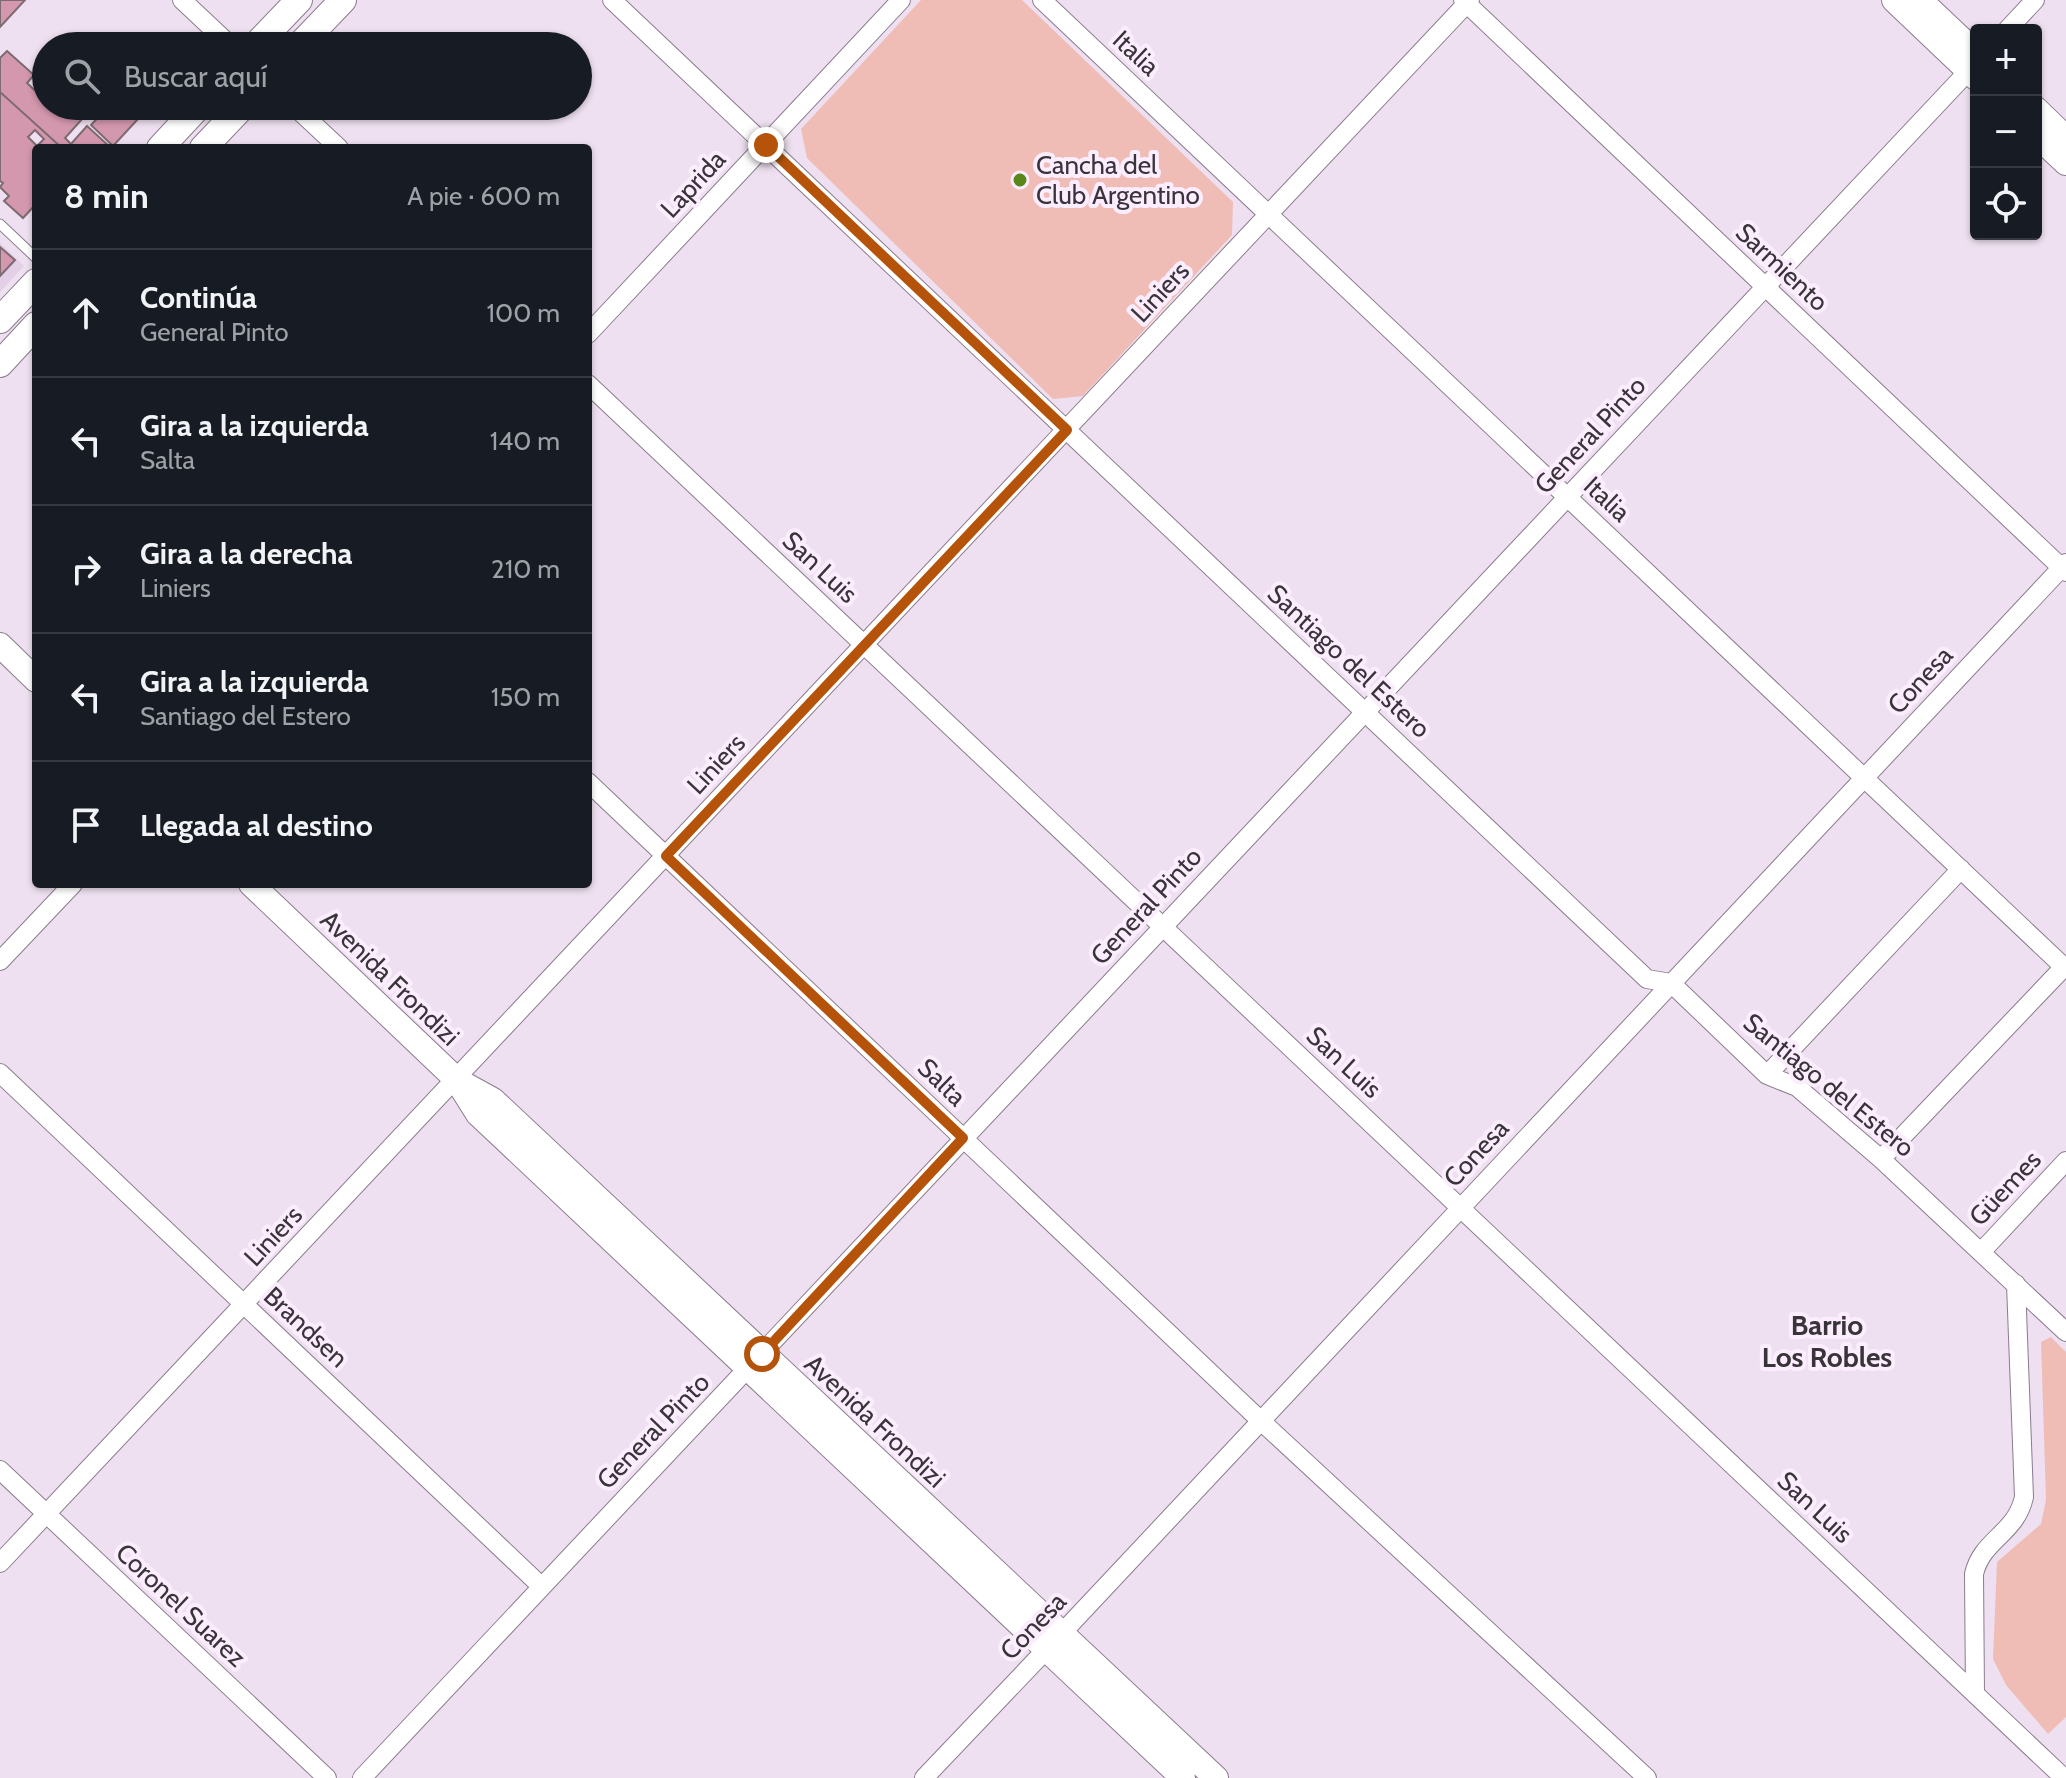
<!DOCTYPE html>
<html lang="es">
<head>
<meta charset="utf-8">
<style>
  body { margin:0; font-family:Cabin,sans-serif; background:#242831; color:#f1f3f6 }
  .controls { position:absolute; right:24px; top:24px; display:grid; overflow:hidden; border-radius:8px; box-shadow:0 2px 6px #0004 }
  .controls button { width:72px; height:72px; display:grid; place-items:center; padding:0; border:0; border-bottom:2px solid #363941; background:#171b24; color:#f1f3f6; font:40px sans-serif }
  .stop { position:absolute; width:24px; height:24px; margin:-18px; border:6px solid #b45309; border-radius:50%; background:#fff }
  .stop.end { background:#b45309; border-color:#fff; box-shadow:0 2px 8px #0008 }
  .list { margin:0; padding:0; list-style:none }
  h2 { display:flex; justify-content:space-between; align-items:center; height:104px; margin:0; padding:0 32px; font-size:34px }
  h2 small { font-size:26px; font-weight:400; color:#9ea1a6 }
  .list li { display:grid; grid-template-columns:52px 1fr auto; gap:24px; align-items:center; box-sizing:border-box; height:128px; padding:0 32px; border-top:2px solid #363941 }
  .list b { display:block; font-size:30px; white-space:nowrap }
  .list p { margin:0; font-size:26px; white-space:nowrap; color:#9ea1a6 }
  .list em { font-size:26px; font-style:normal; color:#9ea1a6 }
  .icon { flex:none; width:44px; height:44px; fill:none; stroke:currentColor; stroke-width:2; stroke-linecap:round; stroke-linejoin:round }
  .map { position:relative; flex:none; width:2066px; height:1778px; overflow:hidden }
  .search { position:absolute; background:#171b24; box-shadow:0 2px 6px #0004; left:32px; top:32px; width:560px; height:88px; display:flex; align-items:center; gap:20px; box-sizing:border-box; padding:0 28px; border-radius:44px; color:#9ea1a6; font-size:30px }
  .panel { position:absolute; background:#171b24; box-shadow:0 2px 6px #0004; left:32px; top:144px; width:560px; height:744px; border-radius:8px }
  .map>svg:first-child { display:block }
</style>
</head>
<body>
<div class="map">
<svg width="2066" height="1778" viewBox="0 0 2066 1778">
  <rect width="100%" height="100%" fill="#eee0f0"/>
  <!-- built -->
  <path fill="#e3d0e6" d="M0,243L24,266L0,292Z"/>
  <!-- green -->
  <path fill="#efbdb5" d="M921,0H1022L1233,202L1232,235L1083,396L1053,399L807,158L801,129Z
    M2051,1337L2066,1352V1717L2048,1734L2006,1685L1993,1659L1997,1562L2041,1524L2046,1500L2041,1342Z"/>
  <!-- building -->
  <path fill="#d498ae" stroke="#7e6a71" stroke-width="2" fill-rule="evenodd" d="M0,0H25L0,27Z
    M127,37L137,46H119Z
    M7,51L34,75L27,83L44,99L46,97V106H90L92,108L65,138L71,144L87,126L111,148H62L0,92V58Z
    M0,92L62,148H36V204L23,218L4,201L9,196L0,187L3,183L0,181ZM35,130L44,139L37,146L28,137Z
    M121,106H150L113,146L91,125L105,110L111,116Z
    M0,247L15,260L0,276Z"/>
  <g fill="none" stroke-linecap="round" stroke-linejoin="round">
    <!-- service casing -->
    <g stroke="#8a7d8c" stroke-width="11">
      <path id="service" d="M0,224L36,258"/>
    </g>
    <!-- minor casing -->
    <g stroke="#8a7d8c" stroke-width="20">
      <path id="minor" d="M182,0L231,46
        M612,0L1647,979L1671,983L1767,1075L1797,1087L1881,1159L2066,1332
        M1042,0L2066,969
        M1463,0L2066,572
        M2007,30L2035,0
        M294,106L339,148
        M588,334L901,0
        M588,384L2064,1778
        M588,782L1261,1421L1647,1778
        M0,961L73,884
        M0,1073L541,1586
        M1767,1075L1961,869
        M1881,1159L2064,967
        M1982,1251L2066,1161
        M0,1470L327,1778
        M0,1563L1470,0
        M1975,1694L1974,1574C1982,1539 2016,1534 2024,1497L2016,1284
        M362,1778L1976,63
        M924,1778L1062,1633L2066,563"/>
    </g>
    <!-- tertiary casing -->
    <g stroke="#8a7d8c" stroke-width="26">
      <path id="tertiary" d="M1894,0L1976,78
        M1920,0L1976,53
        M2036,109L2066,138
        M2036,135L2066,163
        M0,645L36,680
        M251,884L456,1079L478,1114L1183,1778
        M462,1083L493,1100L1216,1778"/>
    </g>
    <!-- secondary casing -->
    <g stroke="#8a7d8c" stroke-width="28">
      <path id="secondary" d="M255,46L299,0
        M299,46L343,0
        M160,148L199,106
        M203,148L243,106
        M0,320L36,282
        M0,364L36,325"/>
    </g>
    <!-- service -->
    <use href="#service" stroke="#fff" stroke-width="9"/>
    <!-- minor -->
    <use href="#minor" stroke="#fff" stroke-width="18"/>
    <!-- tertiary -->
    <use href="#tertiary" stroke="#fff" stroke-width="24"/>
    <!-- secondary -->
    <use href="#secondary" stroke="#fff" stroke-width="26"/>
  </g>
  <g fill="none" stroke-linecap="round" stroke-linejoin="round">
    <!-- route -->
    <path stroke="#b45309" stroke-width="10" d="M762,1354L963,1138L666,856L1067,430L766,145"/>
  </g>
  <!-- markers -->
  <circle fill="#598719" stroke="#fcedfe" stroke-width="3" cx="1020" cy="180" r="8"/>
  <g text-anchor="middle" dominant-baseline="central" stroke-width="8" stroke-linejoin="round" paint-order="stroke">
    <!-- street labels -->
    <g font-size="26" fill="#39333a" stroke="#fcedfe">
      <text transform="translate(1136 53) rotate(43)">Italia</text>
      <text transform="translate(693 184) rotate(-47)">Laprida</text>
      <text transform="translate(1782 267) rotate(43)">Sarmiento</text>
      <text transform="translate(1160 292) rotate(-47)">Liniers</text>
      <text transform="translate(1590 435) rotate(-47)">General Pinto</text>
      <text transform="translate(1607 499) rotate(43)">Italia</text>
      <text transform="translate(820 567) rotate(43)">San Luis</text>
      <text transform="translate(1349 661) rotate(43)">Santiago del Estero</text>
      <text transform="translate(1920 680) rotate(-47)">Conesa</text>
      <text transform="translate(716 764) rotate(-47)">Liniers</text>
      <text transform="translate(1146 906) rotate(-47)">General Pinto</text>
      <text transform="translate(390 978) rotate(44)">Avenida Frondizi</text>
      <text transform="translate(1344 1062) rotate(43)">San Luis</text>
      <text transform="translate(942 1082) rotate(44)">Salta</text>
      <text transform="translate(1829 1085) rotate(39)">Santiago del Estero</text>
      <text transform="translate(1476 1153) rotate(-47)">Conesa</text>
      <text transform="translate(2005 1188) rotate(-47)">Güemes</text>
      <text transform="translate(273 1236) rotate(-47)">Liniers</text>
      <text transform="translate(306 1327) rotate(43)">Brandsen</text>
      <text transform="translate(875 1421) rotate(43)">Avenida Frondizi</text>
      <text transform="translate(653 1431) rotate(-46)">General Pinto</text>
      <text transform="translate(1815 1507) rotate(43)">San Luis</text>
      <text transform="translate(181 1605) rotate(43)">Coronel Suarez</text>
      <text transform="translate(1033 1626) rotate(-46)">Conesa</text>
    </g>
    <!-- poi labels -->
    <g font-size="26" fill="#39333a" stroke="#fcedfe" text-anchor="start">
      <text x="1036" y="165">Cancha del<tspan x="1036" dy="30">Club Argentino</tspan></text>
    </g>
    <!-- neighbourhood labels -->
    <g font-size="28" font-weight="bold" fill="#39333a" stroke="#fcedfe">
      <text x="1827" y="1325">Barrio<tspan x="1827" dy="32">Los Robles</tspan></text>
    </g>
  </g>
</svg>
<div class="controls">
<button>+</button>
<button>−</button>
<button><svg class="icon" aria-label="locate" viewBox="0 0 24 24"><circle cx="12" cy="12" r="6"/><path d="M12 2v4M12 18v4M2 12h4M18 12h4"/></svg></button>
</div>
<div class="stop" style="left:762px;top:1354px"></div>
<div class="stop end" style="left:766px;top:145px"></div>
<div class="search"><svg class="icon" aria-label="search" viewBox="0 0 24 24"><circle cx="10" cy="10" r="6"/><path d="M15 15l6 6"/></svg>Buscar aquí</div>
<section class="panel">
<h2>8 min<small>A pie · 600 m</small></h2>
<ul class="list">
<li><svg class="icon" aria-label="ahead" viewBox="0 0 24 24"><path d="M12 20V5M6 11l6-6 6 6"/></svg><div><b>Continúa</b><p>General Pinto</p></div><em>100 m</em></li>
<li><svg class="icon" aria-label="left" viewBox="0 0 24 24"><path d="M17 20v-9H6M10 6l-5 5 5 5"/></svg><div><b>Gira a la izquierda</b><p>Salta</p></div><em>140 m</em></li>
<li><svg class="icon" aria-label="right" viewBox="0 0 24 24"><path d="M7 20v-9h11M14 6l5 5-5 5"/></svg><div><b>Gira a la derecha</b><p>Liniers</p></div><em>210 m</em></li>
<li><svg class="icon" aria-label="left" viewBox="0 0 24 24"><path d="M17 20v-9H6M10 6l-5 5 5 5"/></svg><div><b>Gira a la izquierda</b><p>Santiago del Estero</p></div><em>150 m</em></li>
<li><svg class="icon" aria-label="arrive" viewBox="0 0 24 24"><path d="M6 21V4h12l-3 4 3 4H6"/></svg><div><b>Llegada al destino</b></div></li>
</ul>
</section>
</div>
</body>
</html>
